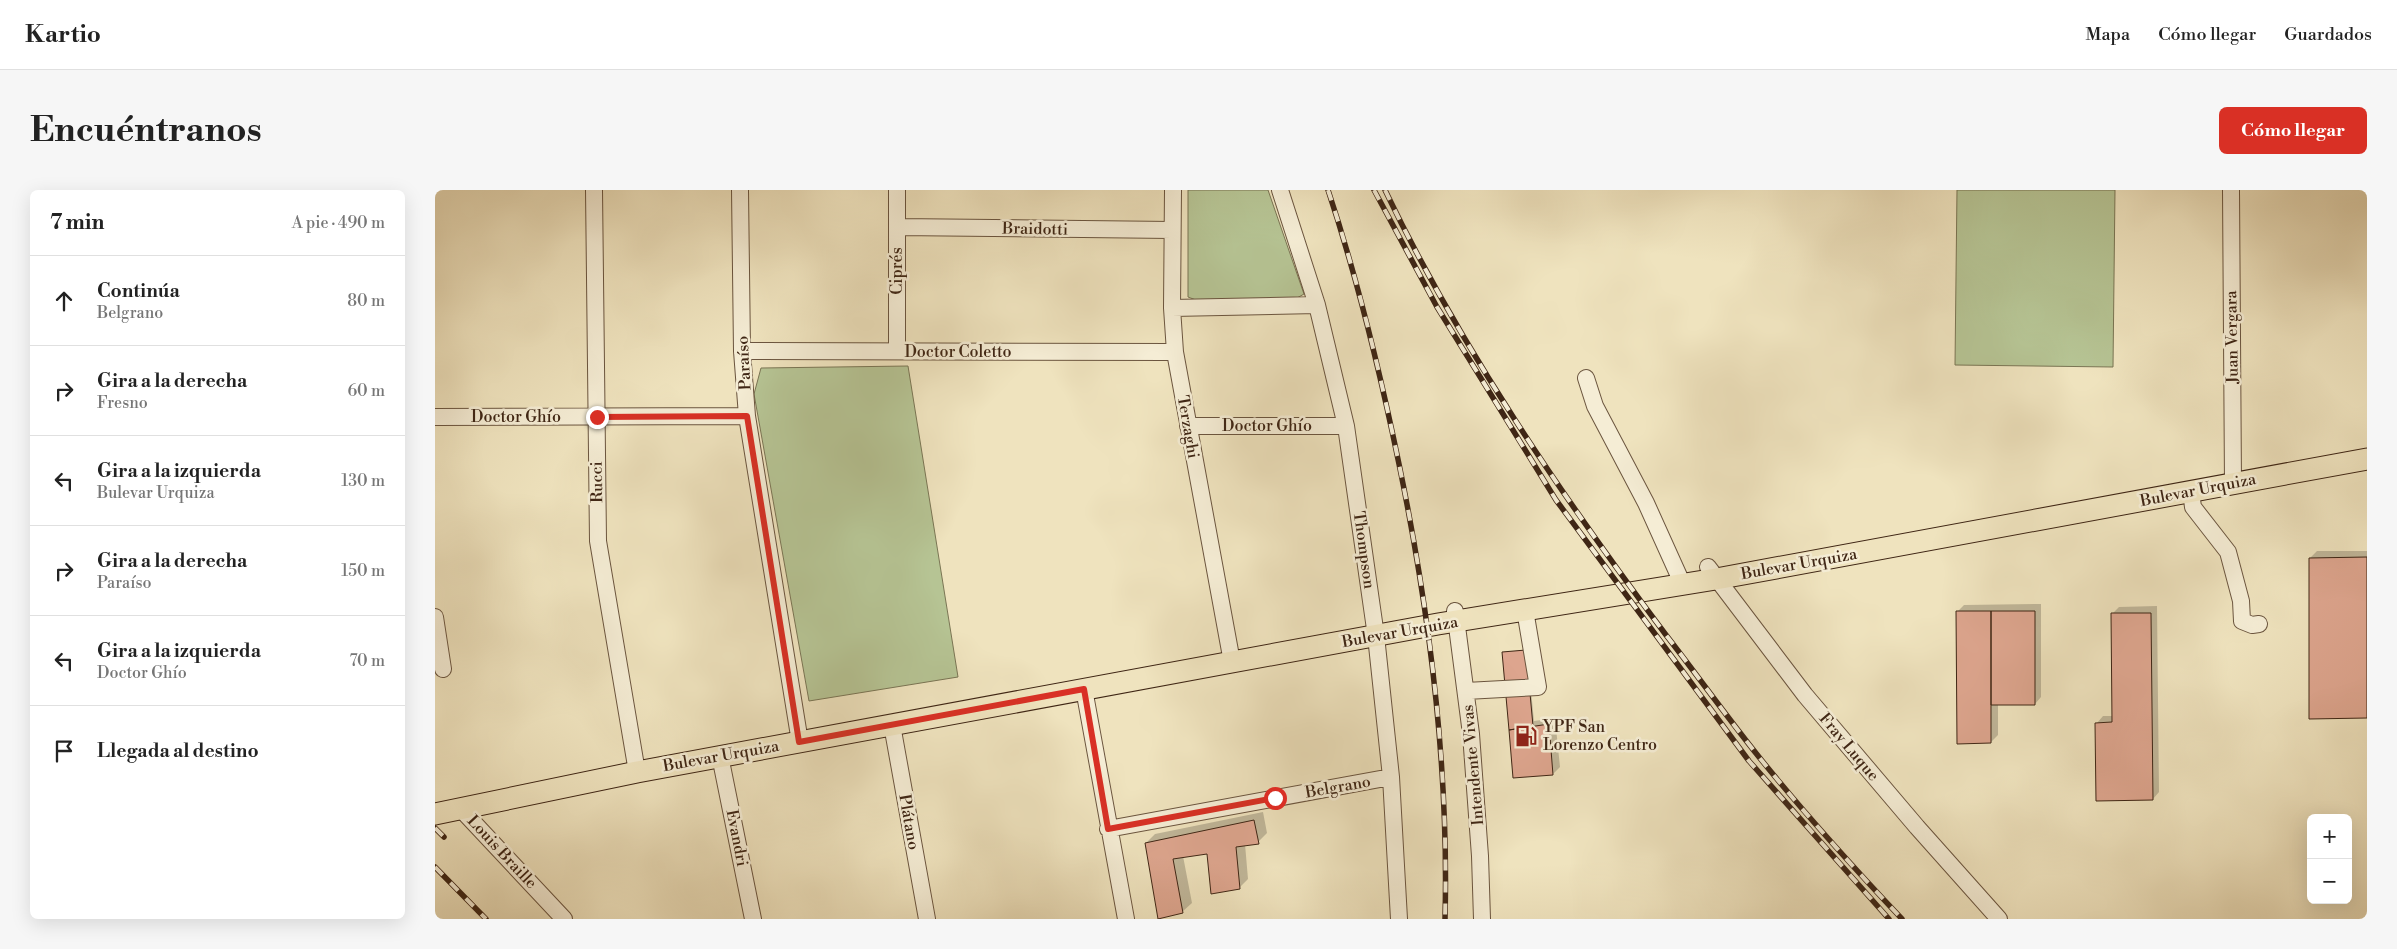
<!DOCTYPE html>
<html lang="es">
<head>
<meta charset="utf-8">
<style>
  body { margin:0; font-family:"Libre Bodoni",serif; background:#f6f6f6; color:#222 }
  .controls { position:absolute; right:15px; bottom:15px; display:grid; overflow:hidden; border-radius:8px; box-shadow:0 5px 20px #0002 }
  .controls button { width:45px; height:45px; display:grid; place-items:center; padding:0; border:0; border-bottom:1px solid #e0e0e0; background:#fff; color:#222; font:25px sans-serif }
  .stop { position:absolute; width:15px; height:15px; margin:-11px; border:4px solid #d93025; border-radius:50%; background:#fff }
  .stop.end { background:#d93025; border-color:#fff; box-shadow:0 1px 5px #0008 }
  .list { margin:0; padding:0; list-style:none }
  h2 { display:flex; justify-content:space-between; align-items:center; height:65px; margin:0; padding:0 20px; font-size:21px }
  h2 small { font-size:16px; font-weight:400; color:#767676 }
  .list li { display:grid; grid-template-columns:32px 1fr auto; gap:15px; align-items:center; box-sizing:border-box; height:90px; padding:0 20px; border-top:1px solid #e0e0e0 }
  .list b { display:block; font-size:19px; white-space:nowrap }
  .list p { margin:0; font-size:16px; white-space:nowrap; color:#767676 }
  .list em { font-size:16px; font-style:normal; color:#767676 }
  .icon { flex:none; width:28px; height:28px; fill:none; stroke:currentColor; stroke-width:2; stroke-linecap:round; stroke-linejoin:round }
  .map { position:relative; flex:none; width:1932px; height:729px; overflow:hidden; border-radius:8px }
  header { display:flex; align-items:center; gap:30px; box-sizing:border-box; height:70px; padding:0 25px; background:#fff; border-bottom:1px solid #e0e0e0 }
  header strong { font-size:24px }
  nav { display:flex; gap:28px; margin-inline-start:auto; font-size:18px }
  .intro { display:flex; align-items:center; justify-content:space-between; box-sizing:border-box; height:120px; padding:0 30px }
  h1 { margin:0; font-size:35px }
  .button { padding:12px 22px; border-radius:8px; background:#d93025; color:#fff; font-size:18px; font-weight:700 }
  main { display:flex; gap:30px; padding:0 30px }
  aside { flex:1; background:#fff; border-radius:8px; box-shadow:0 5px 20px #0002 }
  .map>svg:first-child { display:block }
</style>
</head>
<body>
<header>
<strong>Kartio</strong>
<nav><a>Mapa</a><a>Cómo llegar</a><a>Guardados</a></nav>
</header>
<div class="intro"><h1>Encuéntranos</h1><a class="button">Cómo llegar</a></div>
<main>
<aside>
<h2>7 min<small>A pie · 490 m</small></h2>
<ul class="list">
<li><svg class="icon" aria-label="ahead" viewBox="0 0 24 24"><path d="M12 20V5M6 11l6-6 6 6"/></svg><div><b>Continúa</b><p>Belgrano</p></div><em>80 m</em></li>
<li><svg class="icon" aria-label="right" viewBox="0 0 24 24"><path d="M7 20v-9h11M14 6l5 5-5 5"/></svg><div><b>Gira a la derecha</b><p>Fresno</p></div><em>60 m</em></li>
<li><svg class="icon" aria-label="left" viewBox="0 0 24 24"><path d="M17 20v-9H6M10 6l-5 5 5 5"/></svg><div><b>Gira a la izquierda</b><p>Bulevar Urquiza</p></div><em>130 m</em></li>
<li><svg class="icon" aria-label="right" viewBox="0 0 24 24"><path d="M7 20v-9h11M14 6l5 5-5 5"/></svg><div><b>Gira a la derecha</b><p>Paraíso</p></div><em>150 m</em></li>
<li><svg class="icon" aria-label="left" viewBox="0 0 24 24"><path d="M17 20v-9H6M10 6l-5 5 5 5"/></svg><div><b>Gira a la izquierda</b><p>Doctor Ghío</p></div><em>70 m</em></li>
<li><svg class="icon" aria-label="arrive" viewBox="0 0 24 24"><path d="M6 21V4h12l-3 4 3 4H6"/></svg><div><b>Llegada al destino</b></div></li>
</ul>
</aside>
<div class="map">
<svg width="1932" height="729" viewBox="0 0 1932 729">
  <rect width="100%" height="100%" fill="#efe3be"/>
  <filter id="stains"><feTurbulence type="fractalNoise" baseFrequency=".004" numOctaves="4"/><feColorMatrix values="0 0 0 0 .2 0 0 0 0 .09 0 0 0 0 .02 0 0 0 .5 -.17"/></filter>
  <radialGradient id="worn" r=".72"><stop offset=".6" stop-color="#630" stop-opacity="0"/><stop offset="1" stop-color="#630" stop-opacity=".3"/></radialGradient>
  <!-- green -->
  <path fill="#b6c494" stroke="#7a7554" d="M753,0H833L869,104L862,108L761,110L753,107Z
    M1522,0H1680L1678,177L1520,175Z
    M473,176L523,487L374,511L319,204L326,178Z"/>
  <!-- shadow -->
  <path fill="#0003" d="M1882,361H1932V527L1875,368Z
    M1606,414V507L1600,514H1563V545L1556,552L1522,422L1529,415Z
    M1722,416L1724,602L1718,609L1662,533L1668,526H1678L1677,424L1684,417Z
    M1092,459L1099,531L1120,528L1125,577L1118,584L1079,587L1068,463Z
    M828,622L832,643L823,652L810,654L813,689L804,698L773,662L748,666L757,713L747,722L711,653L720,644Z"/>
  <!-- building -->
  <path fill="#dda58e" stroke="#3f2615" d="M1932,367V528L1874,529V368Z
    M1521,421H1556V553L1522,554Z
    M1556,421H1600V515H1556Z
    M1676,423H1716L1718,610L1661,611L1660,533L1677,532Z
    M1091,460L1098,536L1074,540L1067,462Z
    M1114,534L1118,585L1078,588L1074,540Z
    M819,630L824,654L801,657L805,699L776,704L772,664L738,669L748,723L723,729L710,653Z"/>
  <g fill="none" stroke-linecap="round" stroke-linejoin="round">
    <!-- minor casing -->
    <g stroke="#6b553f" stroke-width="18">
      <path id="minor" d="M159,0L163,351L202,582
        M305,0L307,161L312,226L365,552
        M462,0V161
        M738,0L737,118L740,162L797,472
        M845,0L882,115L911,236L941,446L956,587L964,729
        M1796,0L1798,294
        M462,37L737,40
        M737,118L882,115
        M307,161L740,162
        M1151,188L1160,216L1211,313L1248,395
        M0,227L312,226
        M753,236H911
        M1756,302L1758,317L1793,362L1806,411L1807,431L1817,435L1824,434
        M1273,377L1370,505L1482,637L1564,729
        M1020,421L1036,544L1045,666L1047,729
        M0,427L8,479
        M649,499L691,729
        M1031,501L1103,497L1090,420
        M457,535L492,729
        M285,566L318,729
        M25,618L129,729
        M673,639L956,587"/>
    </g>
    <!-- major casing -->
    <g stroke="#3f2615" stroke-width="23">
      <path id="major" d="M0,624L202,582L797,472L1003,434L1281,389L1932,269"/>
    </g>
    <!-- minor -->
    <use href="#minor" stroke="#f5edd5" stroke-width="16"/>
    <!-- major -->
    <use href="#major" stroke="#efe3be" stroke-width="21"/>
    <!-- rail casing -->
    <g stroke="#3f2615" stroke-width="5.5">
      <path id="rail" d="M893,0C923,90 945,182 964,274C995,424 1014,576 1010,729
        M939,0L1002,117L1121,310L1314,571L1454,729
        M950,0C1025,157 1127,306 1231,445C1262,485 1292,527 1324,567C1369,623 1418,677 1467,729
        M0,638L9,647
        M0,677L51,729"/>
    </g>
    <!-- rail -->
    <use href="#rail" stroke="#f5edd5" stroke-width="4" stroke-dasharray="11" stroke-linecap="butt"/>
  </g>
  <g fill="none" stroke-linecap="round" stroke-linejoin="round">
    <!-- route -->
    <path stroke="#d93025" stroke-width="6" d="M162,227L312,226L364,552L649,499L673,639L840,608"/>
  </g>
  <!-- icons -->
  <defs>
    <g id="fuel-bare" transform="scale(1.725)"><path d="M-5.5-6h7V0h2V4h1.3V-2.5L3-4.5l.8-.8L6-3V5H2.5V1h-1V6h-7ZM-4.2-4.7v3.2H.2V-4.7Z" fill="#8f2418" stroke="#f5edd5" stroke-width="2.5" paint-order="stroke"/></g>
  </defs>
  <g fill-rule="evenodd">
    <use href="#fuel-bare" x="1091" y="546"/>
  </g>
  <g text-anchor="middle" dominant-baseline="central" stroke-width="5" stroke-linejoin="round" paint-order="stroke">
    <!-- street labels -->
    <g font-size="16" fill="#3f2615" stroke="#f5edd5">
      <text transform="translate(600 39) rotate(1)">Braidotti</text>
      <text transform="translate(462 81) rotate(-90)">Ciprés</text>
      <text transform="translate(1797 147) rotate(-91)">Juan Vergara</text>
      <text x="523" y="162">Doctor Coletto</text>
      <text transform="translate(309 173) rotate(-93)">Paraíso</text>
      <text x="81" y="227">Doctor Ghío</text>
      <text x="832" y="236">Doctor Ghío</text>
      <text transform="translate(753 237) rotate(80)">Terzaghi</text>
      <text transform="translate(162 292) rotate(-91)">Rucci</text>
      <text transform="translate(1763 300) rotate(-11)">Bulevar Urquiza</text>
      <text transform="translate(929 360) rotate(82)">Thompson</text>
      <text transform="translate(1364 374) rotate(-10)">Bulevar Urquiza</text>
      <text transform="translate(965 442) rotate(-10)">Bulevar Urquiza</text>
      <text transform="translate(1414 557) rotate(50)">Fray Luque</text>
      <text transform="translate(286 566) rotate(-10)">Bulevar Urquiza</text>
      <text transform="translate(1038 575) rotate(-95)">Intendente Vivas</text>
      <text transform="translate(903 597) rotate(-10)">Belgrano</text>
      <text transform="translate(474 632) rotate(80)">Plátano</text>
      <text transform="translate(302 648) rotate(79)">Evandri</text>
      <text transform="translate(67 662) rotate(47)">Louis Braille</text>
    </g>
    <!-- poi labels -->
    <g font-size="16" fill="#3f2615" stroke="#f5edd5" text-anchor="start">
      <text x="1108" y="537">YPF San<tspan x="1108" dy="18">Lorenzo Centro</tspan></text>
    </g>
  </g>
  <rect width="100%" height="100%" filter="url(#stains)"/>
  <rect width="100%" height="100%" fill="url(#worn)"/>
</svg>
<div class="controls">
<button>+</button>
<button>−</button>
</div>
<div class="stop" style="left:840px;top:608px"></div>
<div class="stop end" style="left:162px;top:227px"></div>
</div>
</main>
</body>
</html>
